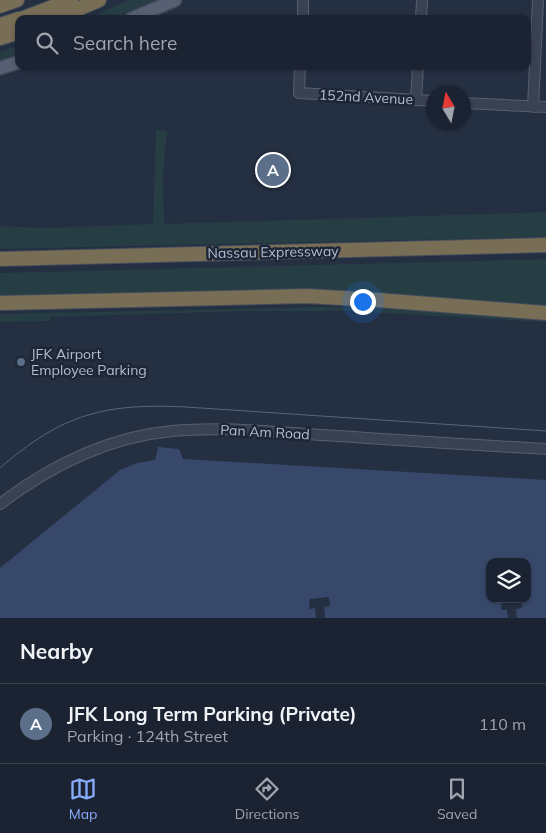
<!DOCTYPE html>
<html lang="en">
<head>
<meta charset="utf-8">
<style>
  body { margin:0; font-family:Mulish,sans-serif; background:#282f3e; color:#f1f3f6 }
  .controls { position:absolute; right:15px; bottom:15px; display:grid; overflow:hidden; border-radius:10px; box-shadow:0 1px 4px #0004 }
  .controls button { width:45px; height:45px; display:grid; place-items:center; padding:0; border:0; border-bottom:1px solid #39404d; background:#1b2332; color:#f1f3f6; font:25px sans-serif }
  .compass { position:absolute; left:426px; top:85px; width:45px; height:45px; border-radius:50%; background:#1b2332; box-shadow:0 1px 4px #0004; rotate:350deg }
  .you { position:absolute; left:362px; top:301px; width:18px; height:18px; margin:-12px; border:4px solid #fff; border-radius:50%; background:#1a73e8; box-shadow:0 0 0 8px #1a73e833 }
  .badge { display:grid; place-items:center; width:32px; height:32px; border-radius:50%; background:#89adfe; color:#fff; font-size:16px; font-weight:700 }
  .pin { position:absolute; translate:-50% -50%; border:2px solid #fff; box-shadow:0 1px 5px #0006 }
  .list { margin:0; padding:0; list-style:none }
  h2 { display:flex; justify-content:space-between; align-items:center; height:65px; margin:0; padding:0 20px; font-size:21px }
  h2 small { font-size:16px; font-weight:400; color:#a0a4ac }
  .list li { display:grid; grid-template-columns:32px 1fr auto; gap:15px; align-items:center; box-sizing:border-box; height:80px; padding:0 20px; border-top:1px solid #39404d }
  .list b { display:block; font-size:19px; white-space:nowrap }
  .list p { margin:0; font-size:16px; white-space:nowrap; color:#a0a4ac }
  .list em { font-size:16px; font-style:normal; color:#a0a4ac }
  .icon { flex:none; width:28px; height:28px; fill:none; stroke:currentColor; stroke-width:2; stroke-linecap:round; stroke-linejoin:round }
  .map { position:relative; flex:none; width:546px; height:618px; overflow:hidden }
  .search { position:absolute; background:#1b2332; box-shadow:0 1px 4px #0004; left:15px; right:15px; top:15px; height:55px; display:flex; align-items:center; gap:12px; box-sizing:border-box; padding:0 18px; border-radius:10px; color:#a0a4ac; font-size:19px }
  .sheet { height:145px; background:#1b2332 }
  nav { display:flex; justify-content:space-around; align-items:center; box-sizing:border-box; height:70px; border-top:1px solid #39404d; background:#1b2332; font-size:14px; color:#a0a4ac }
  nav a { display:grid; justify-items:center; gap:2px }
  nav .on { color:#89adfe }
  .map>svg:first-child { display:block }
</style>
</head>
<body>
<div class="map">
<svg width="546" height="618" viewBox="0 0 546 618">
  <rect width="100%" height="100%" fill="#242f42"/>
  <!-- green -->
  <path fill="#263d43" d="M128,0H156L112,19H88Z
    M19,45V55L0,62V52Z
    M156,129L167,131L163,174L164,224L546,212V237L0,249V226L43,228L153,224Z
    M546,259V310L447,302L0,298V273Z
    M320,307L387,308L546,319V322L347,311H249L50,317V321L0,322V314Z"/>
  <!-- water -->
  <path fill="#37486a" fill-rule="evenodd" d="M158,447L179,449L183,459L546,480V618H0V568L120,470L137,463L155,460ZM490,562H527V599H490Z"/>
  <!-- pier -->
  <path fill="#242f42" d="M329,597L330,606L324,607L325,618H316L315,608L309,609L310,599Z
    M522,599V608L516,609L517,618H508L507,610H501L502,600Z"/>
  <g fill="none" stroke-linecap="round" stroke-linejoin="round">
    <!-- minor casing -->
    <g stroke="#565f6f" stroke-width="12">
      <path id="minor" d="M303,19V0
        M421,19L422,0
        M300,66L299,93L434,101
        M416,100L418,66
        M464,103L546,107
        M533,107L538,0
        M0,504C50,466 109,437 172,431C227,426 283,433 338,436C407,441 477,445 546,449"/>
    </g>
    <!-- major casing -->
    <g stroke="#424a5b" stroke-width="15">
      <path id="major" d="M131,19L175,0
        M0,68L19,62"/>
    </g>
    <!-- highway casing -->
    <g stroke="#434c5c" stroke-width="16">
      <path id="highway" d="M0,6L17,0
        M21,19L71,0
        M55,19L99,0
        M0,25L19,19
        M0,38L19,32
        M0,259L546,245
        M0,303L307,296L377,300L546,313"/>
    </g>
    <!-- minor -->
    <use href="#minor" stroke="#394152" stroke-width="10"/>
    <!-- major -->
    <use href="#major" stroke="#576072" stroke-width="12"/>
    <!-- highway -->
    <use href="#highway" stroke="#786d55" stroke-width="14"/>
    <!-- tram -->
    <path stroke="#5a6579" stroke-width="1" d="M0,468C62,414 104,403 186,407L546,431"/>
  </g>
  <!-- markers -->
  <circle fill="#5c6f8a" stroke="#1d2637" stroke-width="2" cx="21" cy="362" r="5"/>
  <g text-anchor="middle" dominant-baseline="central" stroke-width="5" stroke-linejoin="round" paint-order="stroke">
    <!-- street labels -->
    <g font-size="14" fill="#b5bccc" stroke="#1d2637">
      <text transform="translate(366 97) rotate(3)">152nd Avenue</text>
      <text transform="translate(273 252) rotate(-1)">Nassau Expressway</text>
      <text transform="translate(265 432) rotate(3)">Pan Am Road</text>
    </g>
    <!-- poi labels -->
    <g font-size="14" fill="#b5bccc" stroke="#1d2637" text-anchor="start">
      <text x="31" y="354">JFK Airport<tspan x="31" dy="16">Employee Parking</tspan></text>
    </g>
  </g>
</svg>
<div class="controls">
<button><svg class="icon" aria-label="layers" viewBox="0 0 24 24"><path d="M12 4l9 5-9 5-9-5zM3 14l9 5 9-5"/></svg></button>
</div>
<svg class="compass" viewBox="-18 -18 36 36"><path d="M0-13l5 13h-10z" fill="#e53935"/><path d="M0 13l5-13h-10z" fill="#a0a4ac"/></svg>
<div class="you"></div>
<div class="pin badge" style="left:273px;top:170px;background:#5c6f8a">A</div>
<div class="search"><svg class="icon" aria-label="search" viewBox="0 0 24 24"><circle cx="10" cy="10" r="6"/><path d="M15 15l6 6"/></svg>Search here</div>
</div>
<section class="sheet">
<h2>Nearby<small></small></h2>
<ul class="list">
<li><span class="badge" style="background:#5c6f8a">A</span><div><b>JFK Long Term Parking (Private)</b><p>Parking · 124th Street</p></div><em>110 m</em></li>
</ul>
</section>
<nav>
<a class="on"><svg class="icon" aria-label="map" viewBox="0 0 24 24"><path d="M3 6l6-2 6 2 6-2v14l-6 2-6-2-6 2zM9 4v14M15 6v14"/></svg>Map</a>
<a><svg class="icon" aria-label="directions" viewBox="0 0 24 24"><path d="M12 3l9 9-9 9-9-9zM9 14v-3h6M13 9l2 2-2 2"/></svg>Directions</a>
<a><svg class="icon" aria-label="saved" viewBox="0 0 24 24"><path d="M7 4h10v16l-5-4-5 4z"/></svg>Saved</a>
</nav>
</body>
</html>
